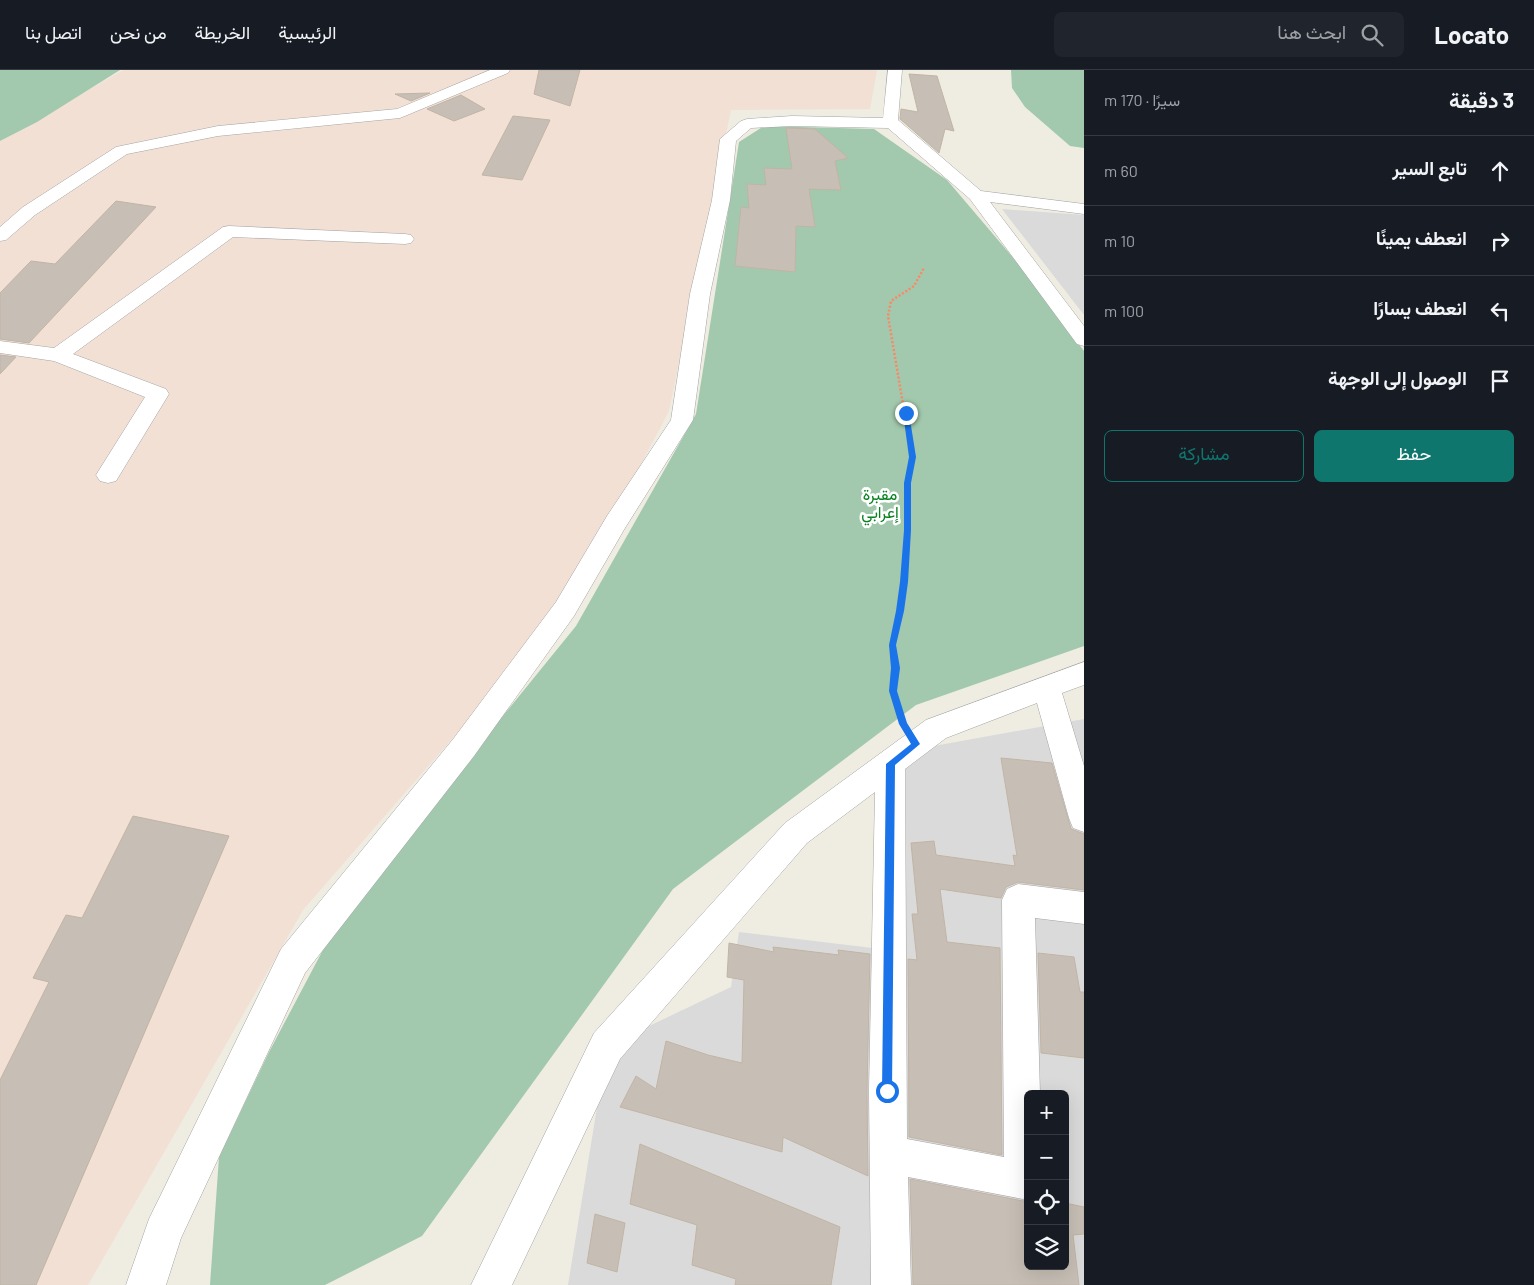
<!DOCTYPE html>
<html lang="ar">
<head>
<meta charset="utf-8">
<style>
  body { margin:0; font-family:Barlow,Vazirmatn,sans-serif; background:#20242c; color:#f1f3f6; direction:rtl }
  .controls { position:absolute; right:15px; bottom:15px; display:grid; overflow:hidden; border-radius:8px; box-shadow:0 5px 20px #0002 }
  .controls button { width:45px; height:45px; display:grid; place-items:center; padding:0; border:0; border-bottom:1px solid #363941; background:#171b24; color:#f1f3f6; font:25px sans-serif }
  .stop { position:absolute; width:15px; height:15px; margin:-11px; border:4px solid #1a73e8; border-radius:50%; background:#fff }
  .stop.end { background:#1a73e8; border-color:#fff; box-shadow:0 1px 5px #0008 }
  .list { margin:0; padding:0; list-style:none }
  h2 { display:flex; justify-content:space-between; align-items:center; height:65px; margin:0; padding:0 20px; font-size:21px }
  h2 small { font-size:16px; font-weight:400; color:#9ea1a6 }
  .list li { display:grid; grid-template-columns:32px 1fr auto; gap:15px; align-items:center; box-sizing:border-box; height:70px; padding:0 20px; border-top:1px solid #363941 }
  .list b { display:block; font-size:19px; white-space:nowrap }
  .list em { font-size:16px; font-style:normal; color:#9ea1a6 }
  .actions { display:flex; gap:10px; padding:15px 20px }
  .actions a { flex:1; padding:11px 0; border:1px solid #0f766e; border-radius:8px; text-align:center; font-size:18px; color:#0f766e }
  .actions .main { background:#0f766e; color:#fff }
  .icon { flex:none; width:28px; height:28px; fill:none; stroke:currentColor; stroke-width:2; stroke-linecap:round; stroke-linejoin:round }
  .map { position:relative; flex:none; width:1084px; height:1215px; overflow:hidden; direction:ltr }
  header { display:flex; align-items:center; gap:30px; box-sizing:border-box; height:70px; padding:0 25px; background:#171b24; border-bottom:1px solid #363941 }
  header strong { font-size:24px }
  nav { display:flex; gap:28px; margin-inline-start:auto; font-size:18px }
  .search { width:350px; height:45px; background:#20242c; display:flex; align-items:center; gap:12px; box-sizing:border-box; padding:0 18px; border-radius:8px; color:#9ea1a6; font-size:19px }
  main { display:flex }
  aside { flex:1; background:#171b24 }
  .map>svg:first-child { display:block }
</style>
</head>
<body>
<header>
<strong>Locato</strong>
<div class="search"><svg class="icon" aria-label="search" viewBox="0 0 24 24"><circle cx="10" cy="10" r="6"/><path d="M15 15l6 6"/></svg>ابحث هنا</div>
<nav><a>الرئيسية</a><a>الخريطة</a><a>من نحن</a><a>اتصل بنا</a></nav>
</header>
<main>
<aside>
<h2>3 دقيقة<small>سيرًا · 170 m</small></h2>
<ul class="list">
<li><svg class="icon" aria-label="ahead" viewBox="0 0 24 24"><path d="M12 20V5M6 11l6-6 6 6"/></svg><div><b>تابع السير</b></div><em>60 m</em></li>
<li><svg class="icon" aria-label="right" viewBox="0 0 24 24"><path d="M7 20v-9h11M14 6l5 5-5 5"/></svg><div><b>انعطف يمينًا</b></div><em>10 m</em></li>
<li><svg class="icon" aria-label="left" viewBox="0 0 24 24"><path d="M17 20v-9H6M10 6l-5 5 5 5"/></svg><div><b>انعطف يسارًا</b></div><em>100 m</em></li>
<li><svg class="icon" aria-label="arrive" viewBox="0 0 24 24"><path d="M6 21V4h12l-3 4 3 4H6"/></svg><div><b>الوصول إلى الوجهة</b></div></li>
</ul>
<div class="actions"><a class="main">حفظ</a><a>مشاركة</a></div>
</aside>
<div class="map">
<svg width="1084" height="1215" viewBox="0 0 1084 1215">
  <rect width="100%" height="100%" fill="#efece2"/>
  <!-- residential -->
  <path fill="#dbdada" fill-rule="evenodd" d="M1002,139L1084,145V245Z
    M1084,649V1215H568L607,976L731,917L739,862L906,882V681ZM1028,1024H1065V1196H1028Z"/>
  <!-- military -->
  <path fill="#f2e0d4" d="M123,0H877L870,39L731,40L669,341L565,539L303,840L88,1215H0V71Z"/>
  <!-- cemetery -->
  <path fill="#a2c9ad" d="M0,0H120L37,52L0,71Z
    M1011,0H1084V78L1070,76L1025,37L1012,18Z
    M764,56L874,59L947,110L1021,197L1084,281V576L916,635L673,819L422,1166L325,1215H210L219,1087L269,982L342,844L576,556L696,344L739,72Z"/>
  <!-- building -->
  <path fill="#c7bfb5" stroke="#c1b4a4" d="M539,0H580L570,36L534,24Z
    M909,4L937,6L954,61L945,59L939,83L900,49L901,39L918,42Z
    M430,23L411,31L395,24Z
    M461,25L485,39L454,51L427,39Z
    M513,46L550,50L522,110L482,105Z
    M786,58L815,59L848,88L835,91L841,120L809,119L815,157L796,156L795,202L735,196L741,137L749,138L747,114L766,115L764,98L792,99Z
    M116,131L156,137L29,273L0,269V223L31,191L55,194Z
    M0,285L16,287L0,304Z
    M1001,688L1052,693L1071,759L1084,764V820L1018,812L1006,817L1001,828L940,819L947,872L1000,878L1002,1085L909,1067L908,889L917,890L912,844H918L911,773L934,771L936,785L1015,796L1013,785L1017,786Z
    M133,746L229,766L36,1215H0V1010L49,912L33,908L66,845L82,848Z
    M729,873L774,882L773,877L839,885L838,880L870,884L867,1021L868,1106L783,1067L782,1082L620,1037L636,1006L656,1019L666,971L708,985L742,993L744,910L727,907Z
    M1038,883L1074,887L1080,922H1084V988L1041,983Z
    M640,1074L840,1157L831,1215H735L736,1209L692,1195L697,1155L630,1134Z
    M910,1109L1023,1131L1028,1129V1196H1065V1133L1084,1137V1164L1073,1165L1079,1215H913Z
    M595,1144L625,1153L617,1202L587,1193Z"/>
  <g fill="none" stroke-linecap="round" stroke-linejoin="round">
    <!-- minor casing -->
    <g stroke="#a4a4a4" stroke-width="1">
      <path id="minor" d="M490,0H510L508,3L400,48L218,66L127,84L35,145L6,170L0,171V157L23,137L116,77L218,56L397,39Z
        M888,0H902L898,50L981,121L1084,134V144L990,132L1084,256V276L1077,274L970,129L888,58L792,56L751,58L736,71L730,130L710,224L693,350L625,458L574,546L474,686L305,903L181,1168L166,1215H126L149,1149L281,879L454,668L556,532L607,446L671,350L690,224L712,130L720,69L741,51L747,49L792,46L883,48Z
        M229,156L405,164L411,165L414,169L411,173L405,174L233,167L73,284L166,319L169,324L116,411L108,413L100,411L96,405L145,327L54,291L0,283V271L54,278L223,157Z
        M1084,592V615L1062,623L1084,696V762L1073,758L1069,748L1037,633L946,668L905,699L907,1069L1004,1087L1002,830L1007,819L1018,814L1084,822V854L1035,848L1040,1024H1028V1127L1023,1129L908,1107L911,1215H871L869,1021L875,722L807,773L620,989L512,1215H471L594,963L785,753L926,650Z"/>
    </g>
    <!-- path-far1 -->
    <path stroke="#ff8563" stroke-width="2.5" stroke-dasharray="2 2" stroke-linecap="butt" d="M908,455L907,413L912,387L888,246L891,231L914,216L924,198"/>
    <!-- path -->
    <path stroke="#ff8563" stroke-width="3" stroke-dasharray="2.5 2.5" stroke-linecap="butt" d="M901,647L893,621L895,597L893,575L904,512L908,454"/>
    <!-- minor -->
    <use href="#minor" fill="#fff" fill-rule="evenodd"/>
  </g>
  <!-- route -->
  <path fill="#1a73e8" d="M906,341L909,343L916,387L911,413V460L908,512L904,541L896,575L900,598L897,621L907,653L920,674L895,695L892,1021L891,1025L887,1027L883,1025L882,1021L886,694L911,674L899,654L889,621L891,598L889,575L896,541L900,512L904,460V413L909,387L903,343Z"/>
  <g text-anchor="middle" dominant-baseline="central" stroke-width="5" stroke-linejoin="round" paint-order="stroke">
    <!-- park labels -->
    <g font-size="16" fill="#06811e" stroke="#fff">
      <text x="880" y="423">مقبرة<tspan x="880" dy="18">إعرابي</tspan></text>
    </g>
  </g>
</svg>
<div class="controls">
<button>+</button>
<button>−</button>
<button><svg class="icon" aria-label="locate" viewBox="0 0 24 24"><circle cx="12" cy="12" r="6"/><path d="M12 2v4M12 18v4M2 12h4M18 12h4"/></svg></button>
<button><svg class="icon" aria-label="layers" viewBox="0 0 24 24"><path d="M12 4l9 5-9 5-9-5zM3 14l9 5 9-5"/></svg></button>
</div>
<div class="stop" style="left:887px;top:1021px"></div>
<div class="stop end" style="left:906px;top:343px"></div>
</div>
</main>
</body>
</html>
